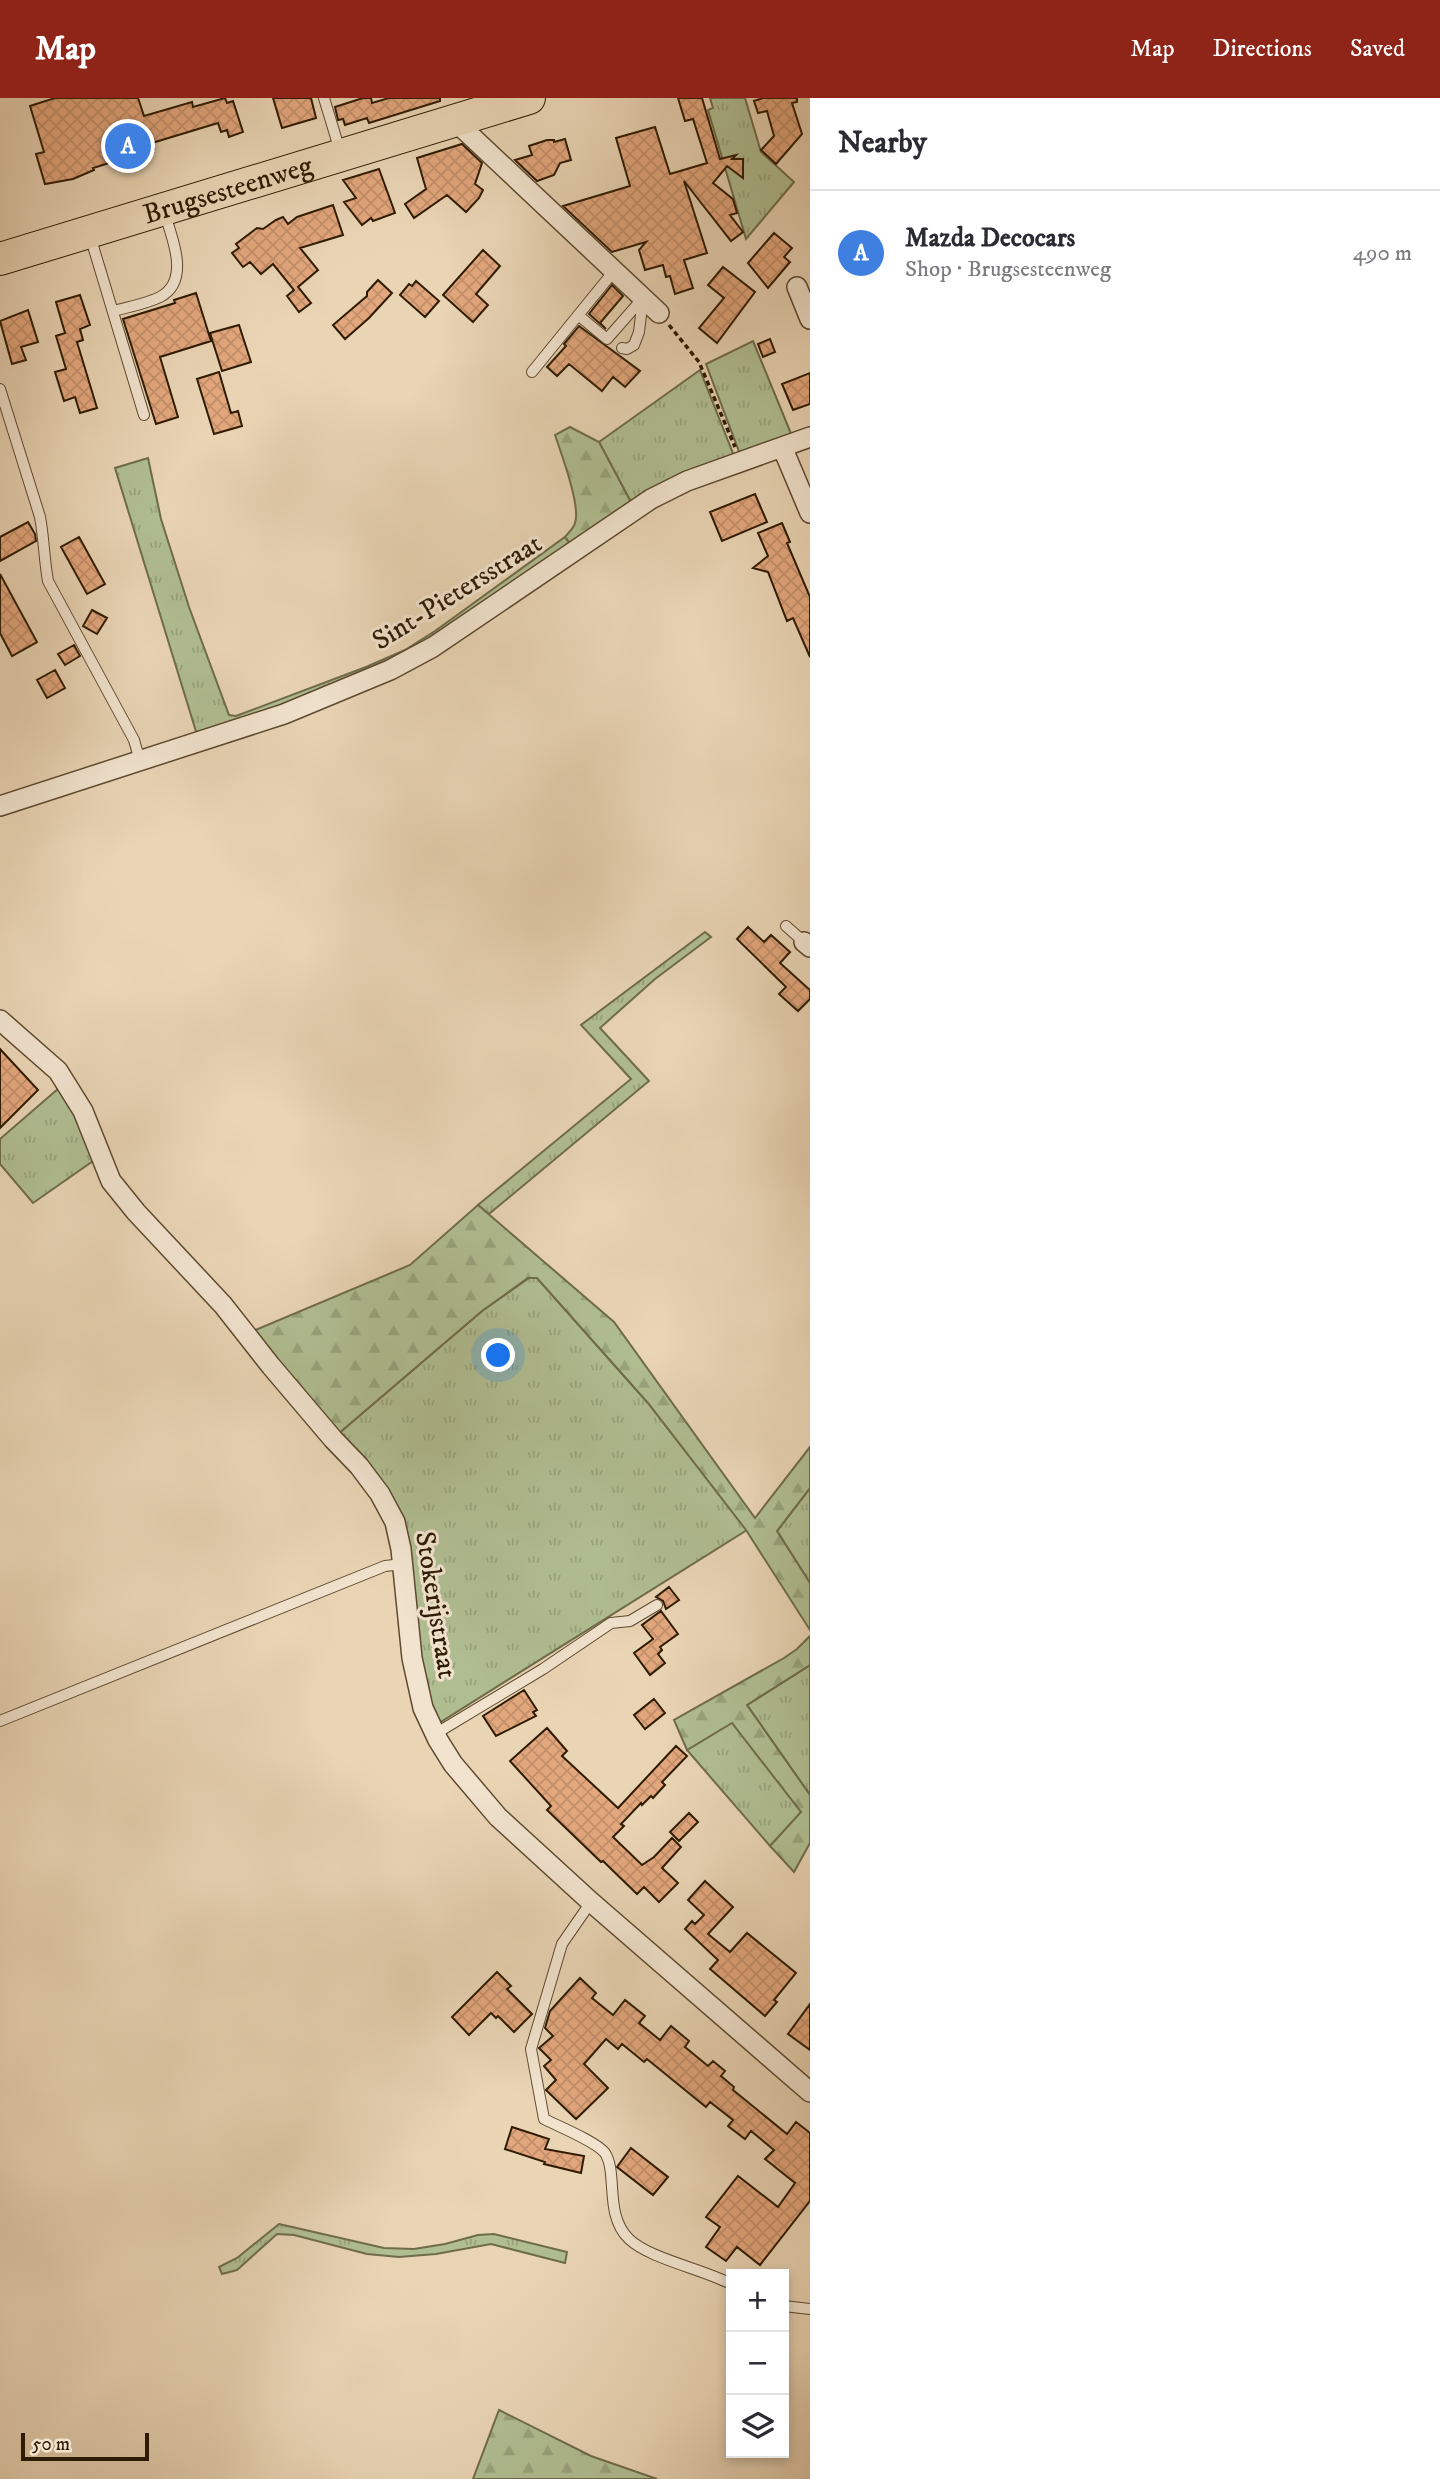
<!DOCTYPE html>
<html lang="en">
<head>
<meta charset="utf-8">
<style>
  body { margin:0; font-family:"IM FELL DW Pica",serif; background:#f7f7f7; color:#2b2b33 }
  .controls { position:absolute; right:21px; bottom:21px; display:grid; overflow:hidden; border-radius:0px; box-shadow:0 4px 10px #0003 }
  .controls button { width:63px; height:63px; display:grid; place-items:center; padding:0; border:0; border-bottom:2px solid #e1e1e2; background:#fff; color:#2b2b33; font:35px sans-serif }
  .scale { position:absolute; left:21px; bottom:18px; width:128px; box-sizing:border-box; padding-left:7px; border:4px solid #2e1b03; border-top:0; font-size:19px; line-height:24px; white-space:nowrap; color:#2e1b03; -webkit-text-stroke:5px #f1e3ce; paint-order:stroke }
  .you { position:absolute; left:499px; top:1258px; width:24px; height:24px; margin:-18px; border:5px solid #fff; border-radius:50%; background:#1a73e8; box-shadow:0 0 0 10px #1a73e833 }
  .badge { display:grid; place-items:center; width:46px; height:46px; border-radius:50%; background:#8f2418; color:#fff; font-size:23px; font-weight:700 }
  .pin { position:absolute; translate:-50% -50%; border:4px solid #fff; box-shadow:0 2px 7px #0006 }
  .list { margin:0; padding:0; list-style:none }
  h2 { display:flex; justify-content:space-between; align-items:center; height:91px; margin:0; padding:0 28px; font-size:30px }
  h2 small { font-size:23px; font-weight:400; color:#7c7c81 }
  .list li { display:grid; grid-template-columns:46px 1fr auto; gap:21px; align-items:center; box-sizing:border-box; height:126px; padding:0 28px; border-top:2px solid #e1e1e2 }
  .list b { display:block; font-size:26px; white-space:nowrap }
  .list p { margin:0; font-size:23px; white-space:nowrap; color:#7c7c81 }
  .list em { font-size:23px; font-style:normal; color:#7c7c81 }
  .icon { flex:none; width:38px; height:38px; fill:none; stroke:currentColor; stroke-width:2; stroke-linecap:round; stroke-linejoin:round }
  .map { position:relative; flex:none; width:810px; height:2381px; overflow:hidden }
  header { display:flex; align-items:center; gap:42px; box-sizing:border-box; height:98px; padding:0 35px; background:#8f2418; color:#fff }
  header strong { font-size:33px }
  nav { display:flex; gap:38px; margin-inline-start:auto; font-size:24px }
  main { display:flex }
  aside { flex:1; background:#fff }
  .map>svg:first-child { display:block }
</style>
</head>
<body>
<header>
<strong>Map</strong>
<nav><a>Map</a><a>Directions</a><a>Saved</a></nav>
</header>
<main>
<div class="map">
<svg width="810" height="2381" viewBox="0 0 810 2381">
  <defs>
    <pattern id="grass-tufts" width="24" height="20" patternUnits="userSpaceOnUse" patternTransform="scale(1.75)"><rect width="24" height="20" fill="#b0be92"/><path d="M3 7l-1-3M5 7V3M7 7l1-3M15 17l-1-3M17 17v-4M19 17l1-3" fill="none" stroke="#98a37c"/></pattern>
    <pattern id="forest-firs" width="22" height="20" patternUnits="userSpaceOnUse" patternTransform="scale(1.75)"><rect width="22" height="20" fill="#b0be92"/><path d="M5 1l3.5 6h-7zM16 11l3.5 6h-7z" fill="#98a37c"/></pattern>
    <pattern id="building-cross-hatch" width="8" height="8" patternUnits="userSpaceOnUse" patternTransform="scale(1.75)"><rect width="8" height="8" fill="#e3a77d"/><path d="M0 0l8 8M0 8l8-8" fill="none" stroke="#c38f6a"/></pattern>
  </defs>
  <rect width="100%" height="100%" fill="#e9d4b4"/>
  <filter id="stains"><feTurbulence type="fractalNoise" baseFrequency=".00286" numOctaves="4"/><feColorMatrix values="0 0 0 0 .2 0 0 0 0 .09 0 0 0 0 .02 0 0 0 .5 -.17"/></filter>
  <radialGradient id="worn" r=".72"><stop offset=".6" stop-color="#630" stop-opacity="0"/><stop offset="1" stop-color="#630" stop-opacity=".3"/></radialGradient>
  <!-- grass -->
  <path fill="url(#grass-tufts)" stroke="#6f6c4a" stroke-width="2" d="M710,0H745L761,54L794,84L746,141L708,12L713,10Z
    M753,243L792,338L740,356L706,266Z
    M700,272L734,358L633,408L599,344Z
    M148,360L161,421L189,509L229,617L236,618L366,569L405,552L435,533L565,439L572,448L411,557L198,640L115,370Z
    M705,834L711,839L655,881L600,930L649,983L489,1116L478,1107L631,981L581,927Z
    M59,990L85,1034L93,1063L33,1105L0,1066V1041Z
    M529,1180H537L648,1305L747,1432L439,1625L429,1608L420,1577L407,1443L338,1336L482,1213Z
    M810,1390V1485L777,1433Z
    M810,1567V1697L747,1607Z
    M732,1624L802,1714L770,1748L687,1652Z
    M279,2126L384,2150L414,2151L445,2146L478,2137L494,2136L567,2154L565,2165L491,2146L436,2156L399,2159L367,2156L294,2137L277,2136L237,2172L222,2176L219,2169L237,2160Z"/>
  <!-- forest -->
  <path fill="url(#forest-firs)" stroke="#6f6c4a" stroke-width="2" d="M570,329L599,344L633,408L572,448L565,439C568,435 574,430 575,425C581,408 561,355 555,337Z
    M478,1107L614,1224L755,1420L810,1349V1390L777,1433L810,1485V1532L746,1432L648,1305L537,1180H528L482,1213L338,1336L253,1233L410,1167Z
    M810,1538V1567L747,1607L810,1697V1745L794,1774L770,1748L801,1714L732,1625L687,1652L674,1622L784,1560L797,1551Z
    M499,2312L591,2358L657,2381H473Z"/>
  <!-- building -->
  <path fill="url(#building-cross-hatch)" stroke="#2e1b03" stroke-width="2" d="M55,0H138L144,18L192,4L193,9L225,0L227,5L233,3L243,34L229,39L227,32L221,34L218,25L152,45L154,51L93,70L94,72L73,81L45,86L36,56L44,54L30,8Z
    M273,0H311L316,20L282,30Z
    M363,0H371L372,5L389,0H440V3L369,25L367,20L345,27L343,21L338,22L335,9Z
    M678,0H702L720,61L736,57L732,61H743V80L727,68L713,85L733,101L737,115L730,117L743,134L731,143L684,83L707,155L684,162L693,190L675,196L670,178L666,179L663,167L645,172L639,152L646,144L612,154L563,108L630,88L616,40L655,29L670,76L707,65L693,21L685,23Z
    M763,0H797V4L792,5L802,36L776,66L761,52L774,38L767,13L758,15L754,3Z
    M565,41L571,62L560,65L554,77L537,83L515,62L532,57L529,48L547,42H554V44Z
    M462,46L482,65L475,86L483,92L479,100L466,114L447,97L414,120L405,106L426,91L417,60Z
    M379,71L395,115L373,123L371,120L362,127L344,104L356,100L343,82Z
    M333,107L343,137L300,150L318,172L298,189L311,205L299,214L287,198L294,192L273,166L261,176L250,164L243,169L232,155L239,150L236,146L257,130L263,131L276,122L283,119L288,126L297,119Z
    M774,135L792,150L784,159L790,164L768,190L748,165Z
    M483,152L500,168L476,196L488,207L473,224L443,197Z
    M723,169L755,194L717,245L699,230L724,200L708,187Z
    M378,182L392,195L369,220L345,241L333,227L367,198V194Z
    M416,183L439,203L425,219L400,197L409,186L412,188Z
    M612,187L623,198L600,225L606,231L589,216Z
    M196,195L211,243L160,259L178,319L156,326L123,221L175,205L174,202Z
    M80,197L90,227L80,231L83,242L77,244L97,310L80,315L75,299L64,303L55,274L66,271L56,238L65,235L56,204Z
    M28,212L38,244L21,249L26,262L12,266L0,223Z
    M239,227L251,264L222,273L210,235Z
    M579,228L640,273L625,289L613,279L602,293L569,266L557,278L547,269L566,248L564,246Z
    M770,241L775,254L763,259L758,246Z
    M219,274L231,315L238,313L242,328L214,336L197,281Z
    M810,275V306L793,312L782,286Z
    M755,396L767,424L722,443L710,414Z
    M28,424L35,436L36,443L0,463V439Z
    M782,425L790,444L787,445L810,499V559L793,520L787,523L768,474L753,470L768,458L758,435Z
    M79,439L105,486L87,496L61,449Z
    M0,476L37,544L12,558L0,535Z
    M92,512L107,520L97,536L83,528Z
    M74,547L80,558L65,567L58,556Z
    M55,572L65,590L47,600L37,582Z
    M748,829L764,844L771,837L790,854L780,865L810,892V901L798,913L779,896L786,889L737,841Z
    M0,951L38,992L0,1030Z
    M669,1489L679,1502L666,1511L663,1503L656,1499Z
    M661,1513L678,1536L660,1549L662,1552L658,1556L665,1565L650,1577L634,1555L653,1541L642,1527Z
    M524,1592L537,1612L533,1614L536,1618L496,1638L483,1618Z
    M654,1601L665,1615L645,1631L634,1617Z
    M547,1630L567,1653L562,1658L618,1710L676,1648L687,1658L662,1684L665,1687L653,1700L651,1698L642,1707L641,1705L621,1726L624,1728L613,1739L642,1767L654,1759L672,1740L681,1749L662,1770L678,1785L659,1804L644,1789L637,1796L603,1763L601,1764L547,1712L551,1708L510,1663Z
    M689,1715L698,1724L679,1743L670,1734Z
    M705,1783L733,1809L708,1836L730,1854L747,1835L796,1875L774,1902L777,1904L765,1918L710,1871L718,1862L685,1831L692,1823L695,1826L704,1817L688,1802Z
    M497,1874L511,1888L507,1891L532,1916L514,1934L498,1918L496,1920L491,1915L469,1937L452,1919Z
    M580,1880L596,1895L592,1900L613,1917L625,1902L645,1918L639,1925L660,1942L671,1928L689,1943L685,1949L708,1968L713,1963L725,1973L721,1978L734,1989L733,1992L787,2036L796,2024L810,2035V2103L760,2167L737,2149L726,2163L706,2149L720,2129L706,2119L738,2078L778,2109L795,2085L765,2061L774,2052L751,2033L745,2041L728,2028L733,2022L710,2004L706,2009L647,1961L644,1964L622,1946L618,1951L606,1941L584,1966L608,1990L576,2021L546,1992L556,1982L544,1968L551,1962L539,1950L553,1938L545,1930L550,1913Z
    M810,1906V1952L788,1936Z
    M512,2029L549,2041L545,2051L584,2058L581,2075L544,2066L545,2064L505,2051Z
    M631,2050L668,2079L653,2097L617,2069Z"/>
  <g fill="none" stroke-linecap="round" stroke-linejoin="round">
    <!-- service casing -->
    <g stroke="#5d492f" stroke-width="12">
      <path id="service" d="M324,0L340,53
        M90,138L144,317
        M113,213C128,209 146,206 160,199C191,183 172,139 164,114
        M578,217L607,241L643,200
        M622,250L627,251L634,247L639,234L643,200
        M532,274L614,173
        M0,291L40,419C44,440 44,461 48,483L134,642L140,663
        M786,828L804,844
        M0,1623L385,1468L403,1466
        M435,1636L543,1571L611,1525L630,1523L657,1507
        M591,1804L562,1846L531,1951L544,2021C558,2028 597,2044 605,2055C618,2075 604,2117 629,2141C650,2161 703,2171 731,2186
        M784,2208L810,2211"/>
    </g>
    <!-- minor casing -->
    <g stroke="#5d492f" stroke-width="22">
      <path id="minor" d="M455,23L659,215
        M797,189L810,221
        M783,351L810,415
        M0,708L284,616L390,572L433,549L651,401L687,383L810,339
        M804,844L810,849
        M0,922L58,973L83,1013L111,1083L136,1114L223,1207L271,1268L333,1341L359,1368L380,1396L395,1424L401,1451L412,1560L423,1610L438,1642L453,1666L498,1719L591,1804L810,1994"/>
    </g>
    <!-- primary casing -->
    <g stroke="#2e1b03" stroke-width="34">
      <g id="primary">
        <path id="s1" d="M0,161L529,0"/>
      </g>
    </g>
    <!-- path -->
    <path stroke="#2e1b03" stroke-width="3.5" stroke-dasharray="5 3.5" stroke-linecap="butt" d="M669,227L699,264L735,349"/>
    <!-- service -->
    <use href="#service" stroke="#f1e3ce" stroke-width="10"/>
    <!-- minor -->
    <use href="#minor" stroke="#f1e3ce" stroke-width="19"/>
    <!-- primary -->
    <use href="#primary" stroke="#e9d4b4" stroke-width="32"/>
  </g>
  <g text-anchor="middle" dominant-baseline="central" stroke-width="6" stroke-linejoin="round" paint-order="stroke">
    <!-- street labels -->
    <g font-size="28" fill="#2e1b03" stroke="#f1e3ce">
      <text stroke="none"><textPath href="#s1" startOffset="238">Brugsesteenweg</textPath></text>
      <text transform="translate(457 494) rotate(-32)">Sint-Pietersstraat</text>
      <text transform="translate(436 1507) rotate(81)">Stokerijstraat</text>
    </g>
  </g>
  <rect width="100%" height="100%" filter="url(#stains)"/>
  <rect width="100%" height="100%" fill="url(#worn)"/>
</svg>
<div class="controls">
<button>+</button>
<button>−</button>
<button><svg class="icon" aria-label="layers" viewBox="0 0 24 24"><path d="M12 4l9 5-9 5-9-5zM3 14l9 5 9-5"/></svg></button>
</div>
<div class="scale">50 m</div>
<div class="you"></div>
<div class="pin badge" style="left:128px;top:48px;background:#3f7fe0">A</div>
</div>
<aside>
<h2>Nearby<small></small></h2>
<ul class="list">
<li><span class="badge" style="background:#3f7fe0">A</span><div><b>Mazda Decocars</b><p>Shop · Brugsesteenweg</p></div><em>490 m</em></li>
</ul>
</aside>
</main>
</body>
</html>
